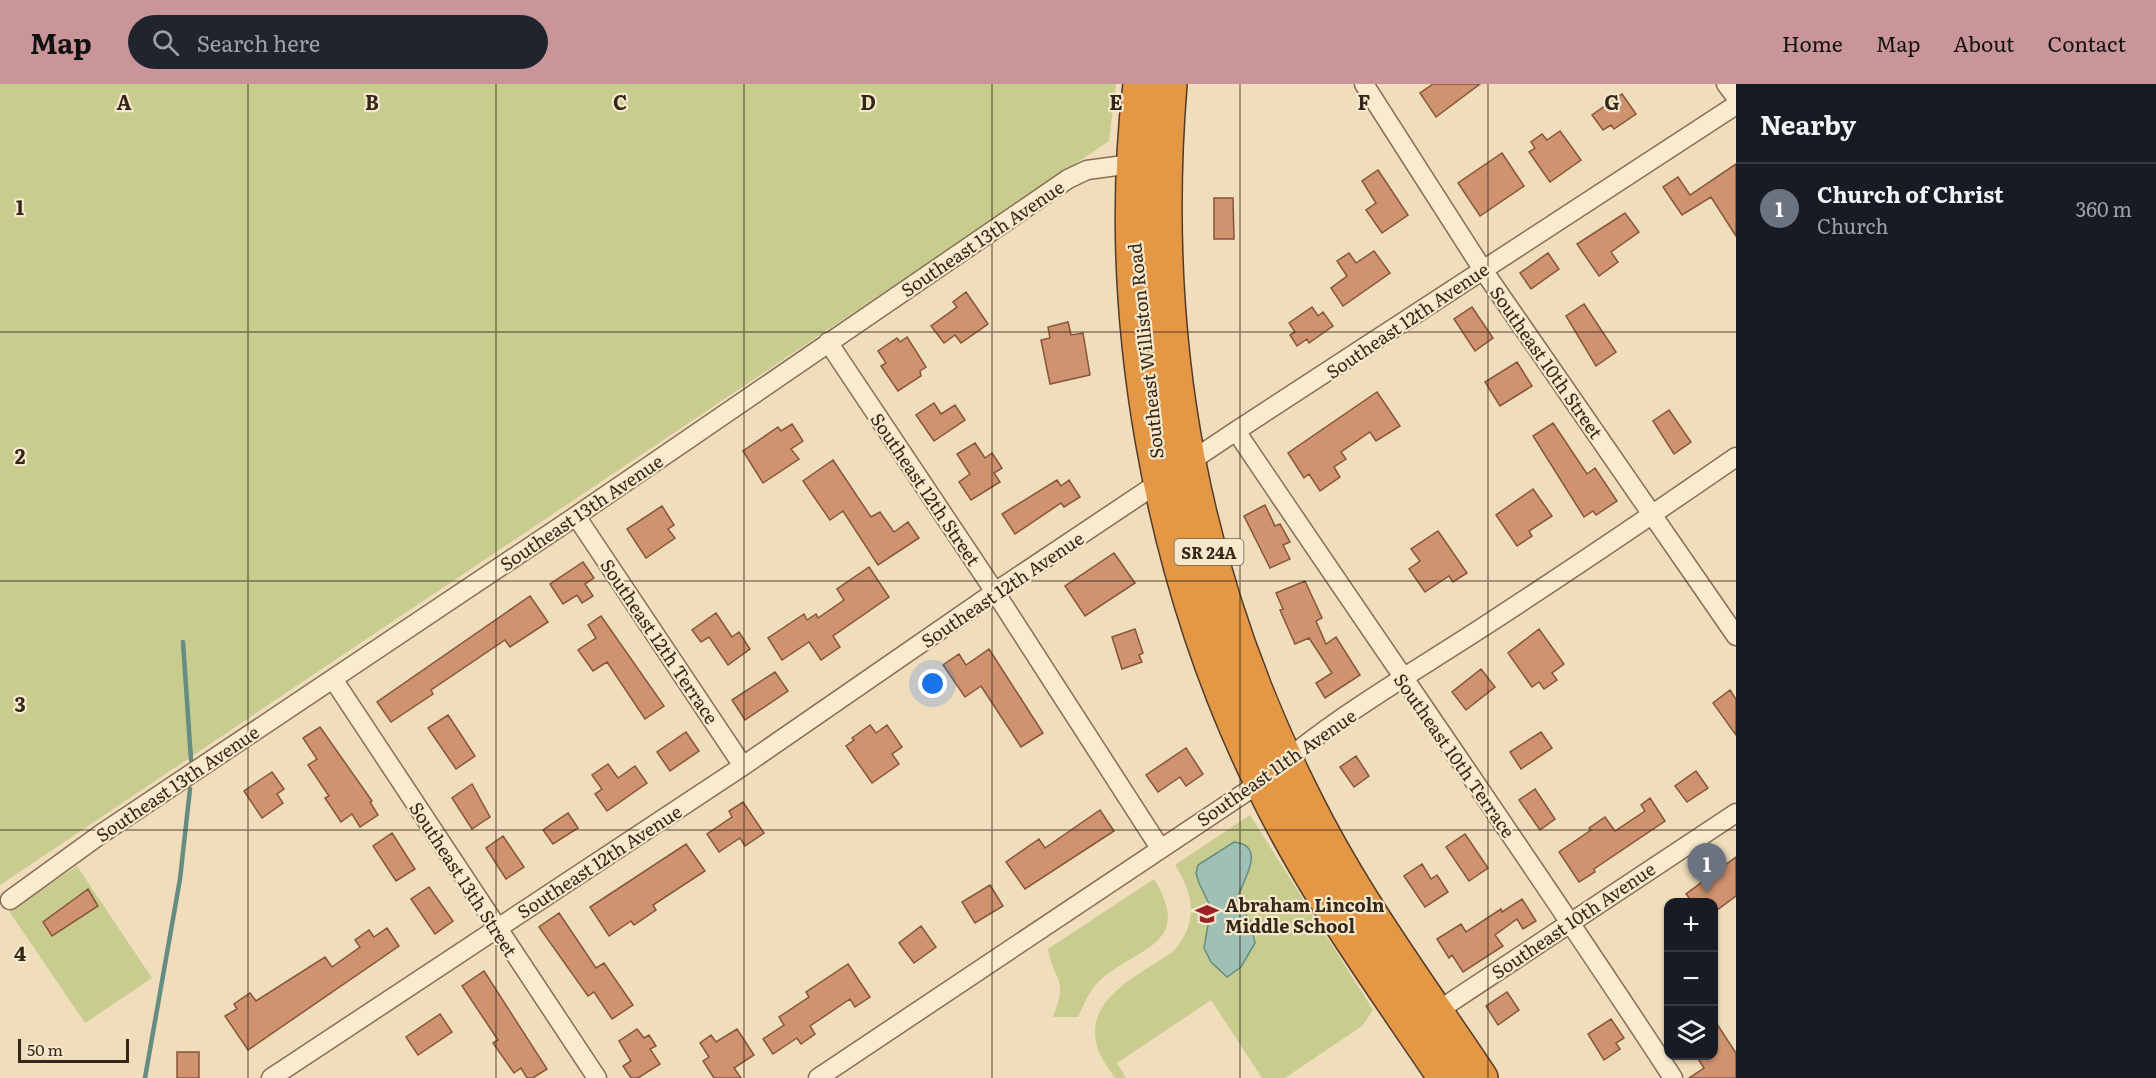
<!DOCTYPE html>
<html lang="en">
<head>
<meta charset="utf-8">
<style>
  body { margin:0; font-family:Literata,serif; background:#20242c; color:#f1f3f6 }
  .controls { position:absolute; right:18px; bottom:18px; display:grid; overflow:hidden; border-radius:12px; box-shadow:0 2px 4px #0004 }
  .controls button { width:54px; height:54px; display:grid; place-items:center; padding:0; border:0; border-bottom:2px solid #363941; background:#171b24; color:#f1f3f6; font:30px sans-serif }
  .scale { position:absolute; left:18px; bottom:15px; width:111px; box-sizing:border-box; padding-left:6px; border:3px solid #35261a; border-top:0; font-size:16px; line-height:21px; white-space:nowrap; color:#35261a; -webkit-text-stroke:4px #f6e8cb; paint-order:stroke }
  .you { position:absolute; left:933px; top:600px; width:21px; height:21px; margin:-15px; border:4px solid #fff; border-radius:50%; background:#1a73e8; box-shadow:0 0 0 9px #1a73e833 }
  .badge { display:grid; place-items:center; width:39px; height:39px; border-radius:50%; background:#c99599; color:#fff; font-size:20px; font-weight:700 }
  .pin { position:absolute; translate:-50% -50px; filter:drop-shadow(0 2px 3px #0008) }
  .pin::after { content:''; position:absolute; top:32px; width:21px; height:18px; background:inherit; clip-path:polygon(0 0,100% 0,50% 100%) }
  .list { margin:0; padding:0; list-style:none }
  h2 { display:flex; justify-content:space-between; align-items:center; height:78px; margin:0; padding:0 24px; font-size:26px }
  h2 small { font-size:20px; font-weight:400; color:#9ea1a6 }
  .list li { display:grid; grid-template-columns:39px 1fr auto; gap:18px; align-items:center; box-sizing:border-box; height:90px; padding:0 24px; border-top:2px solid #363941 }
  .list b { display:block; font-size:22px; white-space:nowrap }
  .list p { margin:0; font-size:20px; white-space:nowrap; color:#9ea1a6 }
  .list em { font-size:20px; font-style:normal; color:#9ea1a6 }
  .icon { flex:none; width:33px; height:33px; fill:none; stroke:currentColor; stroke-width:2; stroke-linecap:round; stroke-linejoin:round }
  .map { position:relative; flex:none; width:1736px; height:994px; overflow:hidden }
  header { display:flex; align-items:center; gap:36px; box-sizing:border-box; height:84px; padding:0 30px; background:#c99599; color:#111 }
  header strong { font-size:28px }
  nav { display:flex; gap:33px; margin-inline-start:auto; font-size:21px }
  .search { width:420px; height:54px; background:#20242c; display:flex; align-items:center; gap:15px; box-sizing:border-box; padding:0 21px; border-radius:33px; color:#9ea1a6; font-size:22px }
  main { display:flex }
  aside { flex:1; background:#171b24 }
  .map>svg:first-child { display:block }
</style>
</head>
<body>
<header>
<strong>Map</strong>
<div class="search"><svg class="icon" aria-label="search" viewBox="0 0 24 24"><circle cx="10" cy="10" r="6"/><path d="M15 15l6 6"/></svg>Search here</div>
<nav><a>Home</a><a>Map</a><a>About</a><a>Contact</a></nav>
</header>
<main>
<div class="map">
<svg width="1736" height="994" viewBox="0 0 1736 994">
  <rect width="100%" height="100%" fill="#efddbb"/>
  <!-- green -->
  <path fill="#c8cd8f" d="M0,0H1116L1109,57L0,801Z
    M1250,731L1373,926L1362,942L1285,994H1262L1211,916L1117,979L1126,994H1115C1109,984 1100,974 1097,962C1083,915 1142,889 1173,868C1198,839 1195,812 1175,781Z
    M77,782L152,894L85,939L9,827Z
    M1154,795C1198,867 1126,863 1093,904C1087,912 1082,924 1078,933H1053C1069,893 1054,899 1048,865Z"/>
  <!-- water -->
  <path fill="#9fc0b5" stroke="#678d82" stroke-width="1.5" d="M1234,758C1269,762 1241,799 1236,818L1250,836L1255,859L1241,883L1227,893L1211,878L1204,864L1211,824L1199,799L1196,789L1198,781Z"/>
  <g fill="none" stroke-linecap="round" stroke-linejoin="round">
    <!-- stream -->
    <path stroke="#678d82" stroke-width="4.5" d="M183,558L191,676
      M145,994L180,795L190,705"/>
  </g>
  <!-- building -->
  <path fill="#cf936f" stroke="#875539" stroke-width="1.5" d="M1433,0H1480L1436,33L1420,9Z
    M1622,10L1636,30L1614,45L1611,41L1603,46L1592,31Z
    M1560,47L1581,76L1550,98L1529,68L1535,64L1531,58L1542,50L1547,56Z
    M1502,69L1524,102L1480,132L1458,99Z
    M1736,80V152L1711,113L1682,131L1663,103L1678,93L1690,111Z
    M1378,86L1408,131L1382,149L1366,126L1376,119L1362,97Z
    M1214,114H1233L1234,155H1214Z
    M1625,129L1639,148L1611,168L1618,178L1599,192L1577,160Z
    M1374,167L1390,189L1343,222L1331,204L1347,192L1337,177L1349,169L1356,179Z
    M1548,169L1559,185L1531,205L1520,189Z
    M966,208L988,240L961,259L955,251L944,259L931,242L957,223L953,218Z
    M1584,220L1616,268L1596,282L1566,232Z
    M1312,223L1318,232L1323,228L1333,242L1309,259L1307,255L1297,262L1290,251L1295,248L1289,239Z
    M1472,223L1493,254L1475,267L1454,235Z
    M1068,238L1071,251L1083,249L1090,291L1050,300L1041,256L1050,254L1048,243Z
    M907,253L926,283L920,287L921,292L898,307L881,282L886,279L878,267L897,254L900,258Z
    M1517,278L1532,302L1500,322L1485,298Z
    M1377,308L1400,342L1376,357L1370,348L1341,368L1346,375L1334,383L1340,393L1320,407L1309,390L1304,394L1288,369Z
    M934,319L941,330L955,321L965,336L934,357L916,331Z
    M1669,326L1691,358L1674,370L1653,337Z
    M1553,339L1587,390L1595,384L1617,417L1596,431L1593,427L1584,433L1533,352Z
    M792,340L803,357L791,365L799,375L763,399L743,367L778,343L781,347Z
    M975,359L985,374L992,369L1002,384L994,389L1000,398L971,416L959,398L970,390L957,370Z
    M833,376L871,433L880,428L894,448L908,438L919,454L878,481L843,427L830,436L803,397Z
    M1057,396L1061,402L1069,396L1080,413L1064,423L1061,419L1015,450L1002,430Z
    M1533,405L1552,432L1529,447L1532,452L1517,462L1496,431Z
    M1265,421L1275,442L1280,440L1290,458L1283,461L1290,475L1270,484L1244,432Z
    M662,422L674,441L668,445L675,454L646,474L627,445Z
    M1438,447L1467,489L1453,498L1449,492L1425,508L1409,485L1420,477L1411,465Z
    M1114,469L1135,499L1085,532L1065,502Z
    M583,478L594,494L585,500L593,512L582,519L577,511L563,520L550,500Z
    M869,483L889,513L833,552L840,563L821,576L809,558L782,576L768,554L804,530L807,536L816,530L818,534L844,516L837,505Z
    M1305,497L1322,534L1316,537L1326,560L1336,553L1360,591L1325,614L1316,599L1332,589L1309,554L1295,560L1280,526L1283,525L1276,509Z
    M530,512L548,538L510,563L505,556L431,606L433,610L391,638L377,618Z
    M716,529L732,553L739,548L750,565L728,581L709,553L701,558L692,546Z
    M601,532L664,622L645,635L607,578L593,587L578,566L596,554L588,541Z
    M1135,545L1143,569L1139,571L1142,578L1122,585L1112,553Z
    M1539,545L1564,580L1552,589L1557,596L1544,605L1539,598L1532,603L1508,569Z
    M989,565L1043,649L1021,663L981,602L965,613L943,581L959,570L966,581Z
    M1481,585L1495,603L1466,626L1452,608Z
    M775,588L788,607L745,636L732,616Z
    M1730,606L1736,615V651L1713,619Z
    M448,631L475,672L456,685L428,644Z
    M870,641L876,649L887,641L902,663L892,670L899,680L872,699L846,662L854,656L852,654Z
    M320,643L372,717L370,718L378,731L360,743L352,730L341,738L325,714L329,712L308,681L317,675L303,654Z
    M686,648L699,667L670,687L657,668Z
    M1541,648L1552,664L1521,685L1510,668Z
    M1186,664L1203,690L1186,702L1180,693L1158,708L1146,691Z
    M1356,672L1369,692L1354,703L1340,683Z
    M608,680L618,694L635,682L647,699L607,727L595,710L602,705L592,691Z
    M1696,687L1708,704L1687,718L1675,702Z
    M272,688L284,705L277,710L283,719L262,734L244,707Z
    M472,700L490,733L472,745L452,714Z
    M1535,705L1555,735L1540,746L1519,716Z
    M1650,714L1665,737L1594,785L1595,788L1579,798L1559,768L1591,746L1589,744L1605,733L1615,747L1645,727L1641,721Z
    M743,718L764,749L745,762L740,754L719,768L707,750L732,733L729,727Z
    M1100,726L1114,747L1025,805L1006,778L1039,755L1045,764Z
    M568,729L578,744L553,760L543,746Z
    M392,749L415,785L396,797L373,762Z
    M1465,750L1488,784L1469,797L1446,763Z
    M503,752L524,783L506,795L486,764Z
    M686,760L705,787L653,821L656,826L634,841L631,837L609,852L590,823Z
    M1736,773V812L1713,829V819H1693L1686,810Z
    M1422,780L1431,795L1437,791L1448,808L1425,823L1404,792Z
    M990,801L1003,822L975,839L962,818Z
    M429,803L453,837L435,850L411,815Z
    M88,805L98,822L52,852L43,838Z
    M1522,815L1536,837L1523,845L1517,835L1495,851L1503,862L1463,888L1452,871L1449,874L1437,855L1461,840L1466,848L1501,825L1502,828Z
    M559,829L596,884L604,879L633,921L612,935L594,908L588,912L539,843Z
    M921,842L936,863L914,879L899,859Z
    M387,844L399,862L248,966L225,932L237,925L234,920L250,909L256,917L325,873L332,883L360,863L355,856L369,846L374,853Z
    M848,880L870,913L855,923L850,915L810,942L815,950L801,960L797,954L773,970L763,955L784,941L779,933L809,913L806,908Z
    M484,887L547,985L533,994H527L521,984L514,989L493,959L498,956L462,902Z
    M1507,908L1519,926L1498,941L1486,922Z
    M440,930L452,948L418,971L406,953Z
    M1713,934L1736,969V994H1689L1704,984L1696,972H1713Z
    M1611,935L1624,954L1616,959L1620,965L1604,976L1588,950Z
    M637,945L644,954L649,951L656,962L650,965L660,980L638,994H631L623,982L631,977L619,957Z
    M737,945L754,971L734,984L741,994H714L703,977L709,973L700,959L711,951L716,958Z
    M177,968H199V994H177Z"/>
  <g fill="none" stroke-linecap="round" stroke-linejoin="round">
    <!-- street casing -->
    <g stroke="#876d54" stroke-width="21">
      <path id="street" d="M1364,0L1483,186L1736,552
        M1726,0L1736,13
        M828,258L995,508L1160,764
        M1236,347C1381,563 1531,776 1673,994
        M576,432L743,682
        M333,595L597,994
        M10,816L101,750L576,432L1068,95L1087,86L1139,79
        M1430,932L1736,729
        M271,994L743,682L995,508L1236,347L1736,21
        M818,994L1261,698C1326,638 1406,593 1480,545C1566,489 1652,431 1736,373"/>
    </g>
    <!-- highway casing -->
    <g stroke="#543b29" stroke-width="36">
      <path id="highway" d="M1140,0C1113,230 1160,490 1261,698C1311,803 1380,898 1445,994
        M1170,0C1149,258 1192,497 1311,727C1359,821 1423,907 1481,994"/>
    </g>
    <!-- street -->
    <use href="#street" stroke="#faebce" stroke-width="18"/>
    <!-- highway -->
    <use href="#highway" stroke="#e49846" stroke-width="33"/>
  </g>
  <!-- grid -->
  <path fill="none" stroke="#35261a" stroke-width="1.5" stroke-opacity="0.55" d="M248,0V994M496,0V994M744,0V994M992,0V994M1240,0V994M1488,0V994M0,248H1736M0,497H1736M0,746H1736"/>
  <!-- icons -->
  <defs>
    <g id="school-bare" transform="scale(1.8)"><path d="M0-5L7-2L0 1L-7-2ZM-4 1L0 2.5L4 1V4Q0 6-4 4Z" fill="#982228" stroke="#f6e8cb" stroke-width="2.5" paint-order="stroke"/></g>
  </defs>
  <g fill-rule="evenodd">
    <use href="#school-bare" x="1207" y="830"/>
  </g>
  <g text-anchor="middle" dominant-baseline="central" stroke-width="4.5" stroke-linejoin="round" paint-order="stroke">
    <!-- shield labels -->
    <rect fill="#f6e8cb" stroke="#6f604f" stroke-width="1.5" x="1174.5" y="455" width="69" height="26" rx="4.5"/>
    <g font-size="16" font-weight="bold" fill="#35261a">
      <text x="1209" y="468">SR 24A</text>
    </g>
    <!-- street labels -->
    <g font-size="18" fill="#35261a" stroke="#f6e8cb">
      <text transform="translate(982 154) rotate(-34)">Southeast 13th Avenue</text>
      <text transform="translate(1407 236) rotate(-34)">Southeast 12th Avenue</text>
      <text transform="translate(1145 267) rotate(-96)">Southeast Williston Road</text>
      <text transform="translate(1547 278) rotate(55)">Southeast 10th Street</text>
      <text transform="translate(926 405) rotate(56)">Southeast 12th Street</text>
      <text transform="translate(581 428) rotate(-34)">Southeast 13th Avenue</text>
      <text transform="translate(1002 505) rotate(-34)">Southeast 12th Avenue</text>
      <text transform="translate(660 557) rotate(56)">Southeast 12th Terrace</text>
      <text transform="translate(1455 671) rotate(55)">Southeast 10th Terrace</text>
      <text transform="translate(1276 683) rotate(-35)">Southeast 11th Avenue</text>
      <text transform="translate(177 699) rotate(-34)">Southeast 13th Avenue</text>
      <text transform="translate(599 777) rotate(-33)">Southeast 12th Avenue</text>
      <text transform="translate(464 795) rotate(57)">Southeast 13th Street</text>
      <text transform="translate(1573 836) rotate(-34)">Southeast 10th Avenue</text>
    </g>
    <!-- poi labels -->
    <g font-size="18" font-weight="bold" fill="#35261a" stroke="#f6e8cb" text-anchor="start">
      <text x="1225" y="820">Abraham Lincoln<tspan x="1225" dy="21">Middle School</tspan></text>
    </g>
  </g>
  <g font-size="20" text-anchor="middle" font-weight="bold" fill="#35261a" stroke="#f6e8cb" stroke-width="4.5" stroke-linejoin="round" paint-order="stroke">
    <text x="124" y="26">A</text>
    <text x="372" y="26">B</text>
    <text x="620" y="26">C</text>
    <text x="868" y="26">D</text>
    <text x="1116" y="26">E</text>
    <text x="1364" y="26">F</text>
    <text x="1612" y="26">G</text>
    <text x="20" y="131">1</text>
    <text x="20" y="380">2</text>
    <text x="20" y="628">3</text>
    <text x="20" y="877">4</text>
  </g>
</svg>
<div class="controls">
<button>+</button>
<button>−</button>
<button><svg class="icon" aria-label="layers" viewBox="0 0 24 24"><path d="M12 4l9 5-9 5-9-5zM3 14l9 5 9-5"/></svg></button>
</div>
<div class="scale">50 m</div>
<div class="you"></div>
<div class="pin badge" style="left:1707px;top:809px;background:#6b7280">1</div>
</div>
<aside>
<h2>Nearby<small></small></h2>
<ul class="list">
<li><span class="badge" style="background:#6b7280">1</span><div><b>Church of Christ</b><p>Church</p></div><em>360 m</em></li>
</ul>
</aside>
</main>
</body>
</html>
